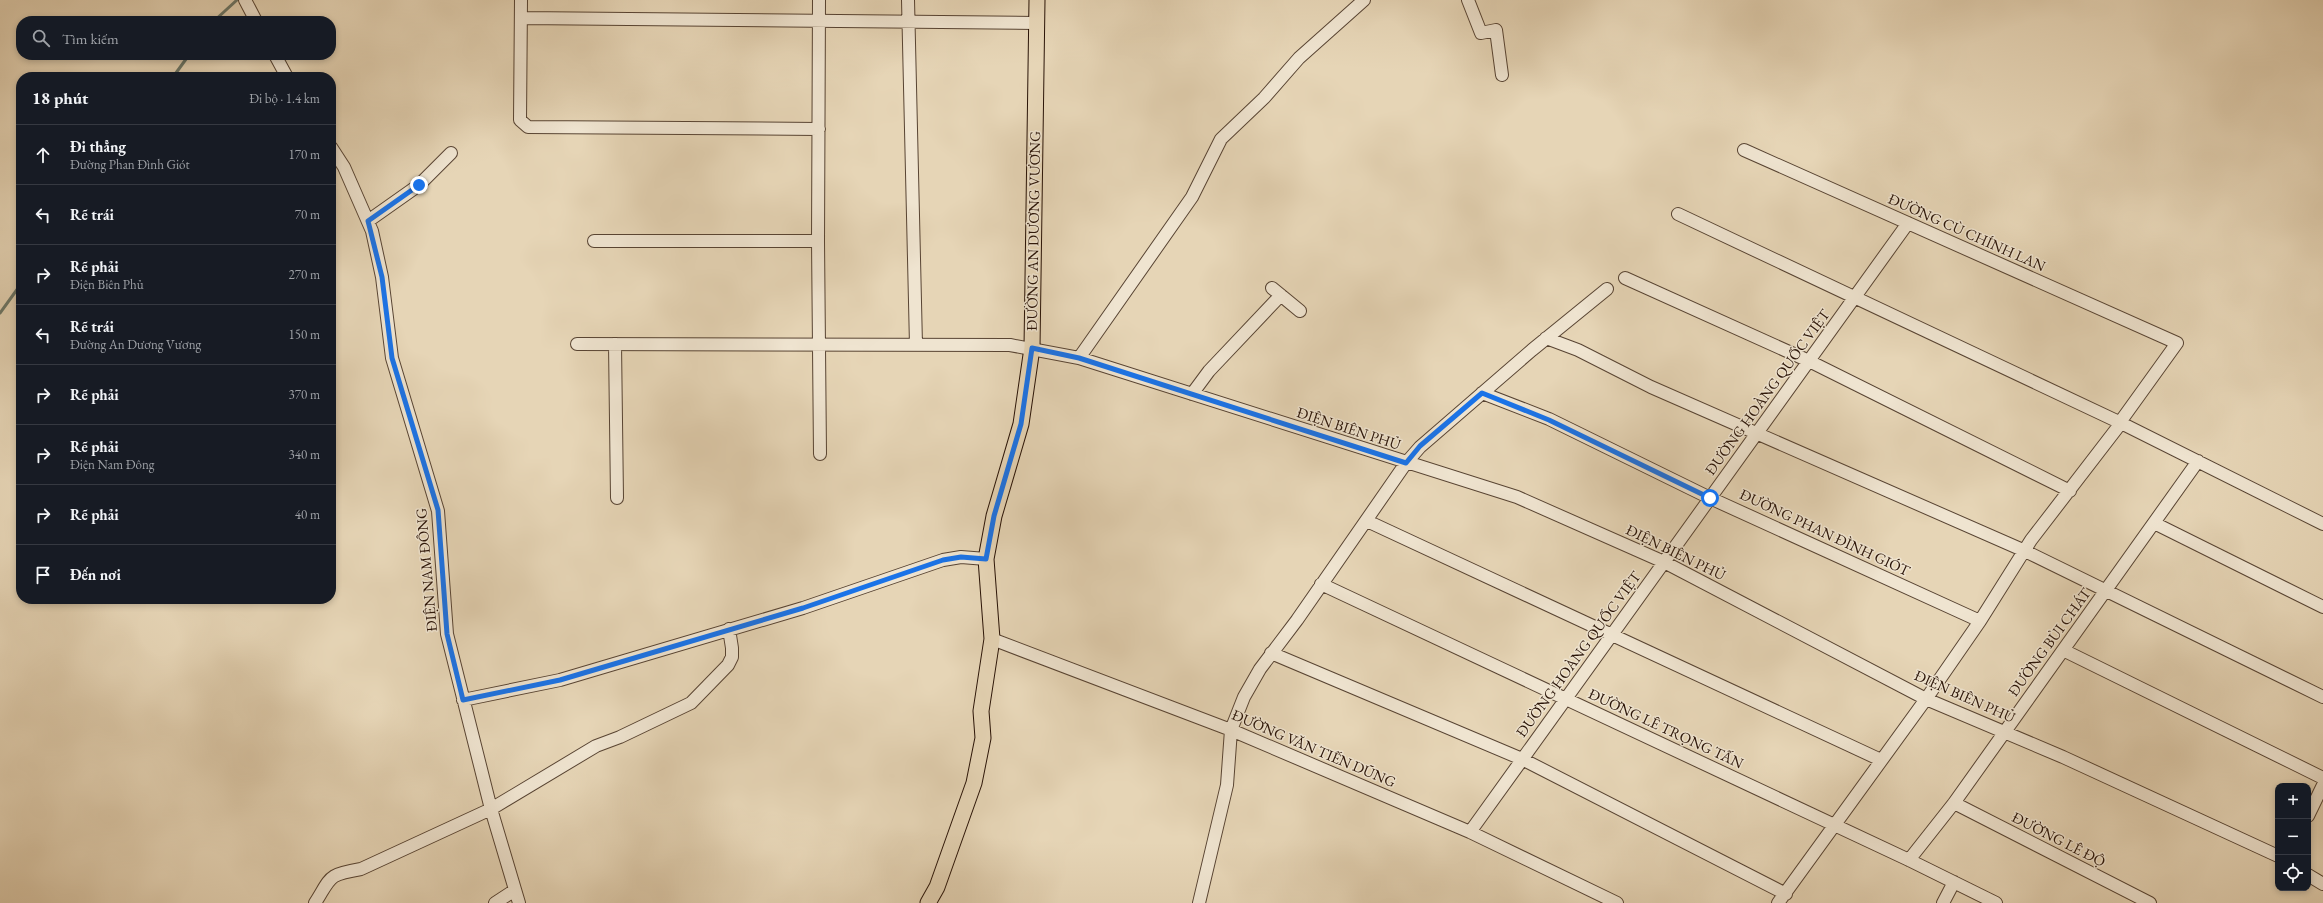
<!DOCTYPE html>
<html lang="vi">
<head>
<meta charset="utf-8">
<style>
  body { margin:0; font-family:"EB Garamond",serif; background:#242831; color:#f1f3f6 }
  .controls { position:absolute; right:12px; bottom:12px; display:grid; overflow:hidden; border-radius:8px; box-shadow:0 2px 6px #0003 }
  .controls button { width:36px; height:36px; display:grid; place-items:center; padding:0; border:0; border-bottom:1px solid #363941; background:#171b24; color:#f1f3f6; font:20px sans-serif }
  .stop { position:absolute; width:12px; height:12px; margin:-9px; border:3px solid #1a73e8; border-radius:50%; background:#fff }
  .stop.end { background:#1a73e8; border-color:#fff; box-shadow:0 1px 4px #0008 }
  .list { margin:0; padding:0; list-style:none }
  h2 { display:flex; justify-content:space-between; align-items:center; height:52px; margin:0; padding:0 16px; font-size:17px }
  h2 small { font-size:13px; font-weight:400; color:#9ea1a6 }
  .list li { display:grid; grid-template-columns:26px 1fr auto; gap:12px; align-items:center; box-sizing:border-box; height:60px; padding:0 16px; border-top:1px solid #363941 }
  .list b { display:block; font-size:15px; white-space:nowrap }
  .list p { margin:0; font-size:13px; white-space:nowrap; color:#9ea1a6 }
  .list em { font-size:13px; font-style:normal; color:#9ea1a6 }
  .icon { flex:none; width:22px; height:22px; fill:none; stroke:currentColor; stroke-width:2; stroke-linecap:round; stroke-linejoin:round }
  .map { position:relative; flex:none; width:2323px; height:903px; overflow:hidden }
  .search { position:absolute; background:#171b24; box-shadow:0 2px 6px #0003; left:16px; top:16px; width:320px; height:44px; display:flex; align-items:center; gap:10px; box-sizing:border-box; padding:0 14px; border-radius:16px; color:#9ea1a6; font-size:15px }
  .panel { position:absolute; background:#171b24; box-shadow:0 2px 6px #0003; left:16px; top:72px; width:320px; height:532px; border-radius:16px }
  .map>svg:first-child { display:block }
</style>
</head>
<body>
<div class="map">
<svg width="2323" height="903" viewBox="0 0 2323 903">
  <rect width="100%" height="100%" fill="#e6d5b6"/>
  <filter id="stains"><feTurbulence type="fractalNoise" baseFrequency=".005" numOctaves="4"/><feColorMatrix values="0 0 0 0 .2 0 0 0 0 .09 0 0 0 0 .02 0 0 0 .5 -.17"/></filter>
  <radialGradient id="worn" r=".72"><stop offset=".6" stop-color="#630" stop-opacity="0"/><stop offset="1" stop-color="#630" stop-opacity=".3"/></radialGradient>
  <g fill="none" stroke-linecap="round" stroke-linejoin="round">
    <!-- stream -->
    <path stroke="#6b7768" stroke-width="3" d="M214,21L237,0
      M173,77L189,55
      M0,313L21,284"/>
    <!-- minor casing -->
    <g stroke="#584433" stroke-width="14">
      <path id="minor" d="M245,0L256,21
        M521,0L520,120L528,127L819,129
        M819,0L818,241L820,454
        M908,0L916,345
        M1468,0L1481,33L1496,30L1502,75
        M521,18L1036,23
        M275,55L287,77
        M331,147L344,167L372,231L382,277L392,358L438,511L447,634L491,809L519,903
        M1744,150L2177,343L2123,418L2121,423L2031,540L1980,621L1926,699L1778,903
        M1678,214L2121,423L2323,524
        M368,221L419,185L451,153
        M594,241H818
        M1625,278L1809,361L2070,491
        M1272,288L1300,311
        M1546,338L1578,350L1651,387L2025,551L2323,697
        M577,344L1010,345L1079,358L1517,497L1664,562L1926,699L2063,757L2278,856
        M615,344L617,498
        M1079,358L1192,197L1221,139L1264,98L1299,58L1364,0
        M1482,393L1549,419L1710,498L1980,621
        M1192,394L1209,371L1281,295
        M1367,521L1881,760
        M2154,523L2323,607
        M1321,584L1909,860L1996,903
        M992,639L1231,730L1470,832L1617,903
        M2063,650L2323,778
        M1271,653L1522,759L1786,894
        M463,700L560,680L803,608L943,560L961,557L986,559
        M1954,803L2150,903
        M2308,816L2323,785
        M1470,832L1908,223
        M1909,860L1954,803L2198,461
        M2308,875L2323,884
        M315,903C332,876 327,875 361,869L491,809L596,746L620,737L691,703L728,665L732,657V648L729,629
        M495,903L515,890
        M1199,903L1227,785L1231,730L1244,697L1260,669L1297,620L1406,463L1420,447L1532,350L1607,289
        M1943,903L1954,882"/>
    </g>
    <!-- major casing -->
    <g stroke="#291307" stroke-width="17">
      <path id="major" d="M928,903L937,887L974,783L983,738L981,711L992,639L986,559L994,516L1021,424L1032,348L1037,0"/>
    </g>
    <!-- minor -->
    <use href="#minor" stroke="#efe4d0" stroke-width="12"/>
    <!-- major -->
    <use href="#major" stroke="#e6d5b6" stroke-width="15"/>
  </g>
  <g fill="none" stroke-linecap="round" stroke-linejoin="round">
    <!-- route -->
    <path stroke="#1a73e8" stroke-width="5" d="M419,185L368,221L382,277L392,358L438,510L447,634L463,700L560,680L803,608L943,560L961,557L986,559L994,516L1021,424L1032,348L1079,358L1406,463L1420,446L1482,393L1549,420L1710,498"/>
  </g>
  <g text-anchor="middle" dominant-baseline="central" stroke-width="3" stroke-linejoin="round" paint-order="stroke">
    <!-- street labels -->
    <g font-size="15" fill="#291307" stroke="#efe4d0">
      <text transform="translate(1033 231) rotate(-89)">ĐƯỜNG AN DƯƠNG VƯƠNG</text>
      <text transform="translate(1967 232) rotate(24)">ĐƯỜNG CÙ CHÍNH LAN</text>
      <text transform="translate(1767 392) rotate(-54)">ĐƯỜNG HOÀNG QUỐC VIỆT</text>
      <text transform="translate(1349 428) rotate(18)">ĐIỆN BIÊN PHỦ</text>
      <text transform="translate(1825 532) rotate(25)">ĐƯỜNG PHAN ĐÌNH GIÓT</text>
      <text transform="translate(1676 552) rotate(26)">ĐIỆN BIÊN PHỦ</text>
      <text transform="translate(426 570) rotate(-95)">ĐIỆN NAM ĐÔNG</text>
      <text transform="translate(2049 642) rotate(-54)">ĐƯỜNG BÙI CHÁT</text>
      <text transform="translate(1578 654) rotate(-54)">ĐƯỜNG HOÀNG QUỐC VIỆT</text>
      <text transform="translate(1965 696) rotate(24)">ĐIỆN BIÊN PHỦ</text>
      <text transform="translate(1666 728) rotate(25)">ĐƯỜNG LÊ TRỌNG TẤN</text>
      <text transform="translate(1314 748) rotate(23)">ĐƯỜNG VĂN TIẾN DŨNG</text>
      <text transform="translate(2059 839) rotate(27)">ĐƯỜNG LÊ ĐỘ</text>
    </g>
  </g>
  <rect width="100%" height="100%" filter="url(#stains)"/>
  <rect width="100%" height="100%" fill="url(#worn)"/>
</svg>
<div class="controls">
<button>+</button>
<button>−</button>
<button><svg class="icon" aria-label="locate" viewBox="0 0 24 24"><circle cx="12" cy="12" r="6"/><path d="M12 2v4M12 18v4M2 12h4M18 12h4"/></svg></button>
</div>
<div class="stop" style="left:1710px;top:498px"></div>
<div class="stop end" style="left:419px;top:185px"></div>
<div class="search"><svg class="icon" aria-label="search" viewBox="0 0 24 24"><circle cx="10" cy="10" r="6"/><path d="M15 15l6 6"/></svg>Tìm kiếm</div>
<section class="panel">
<h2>18 phút<small>Đi bộ · 1.4 km</small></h2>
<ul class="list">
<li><svg class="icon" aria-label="ahead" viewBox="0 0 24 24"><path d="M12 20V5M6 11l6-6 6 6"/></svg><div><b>Đi thẳng</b><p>Đường Phan Đình Giót</p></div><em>170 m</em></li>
<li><svg class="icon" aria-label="left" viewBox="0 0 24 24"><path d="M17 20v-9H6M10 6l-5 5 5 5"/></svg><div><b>Rẽ trái</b></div><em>70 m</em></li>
<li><svg class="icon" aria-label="right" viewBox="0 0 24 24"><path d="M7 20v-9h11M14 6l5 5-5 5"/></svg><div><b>Rẽ phải</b><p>Điện Biên Phủ</p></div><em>270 m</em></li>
<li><svg class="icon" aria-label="left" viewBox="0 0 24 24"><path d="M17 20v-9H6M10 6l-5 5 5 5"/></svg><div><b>Rẽ trái</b><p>Đường An Dương Vương</p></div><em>150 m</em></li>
<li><svg class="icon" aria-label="right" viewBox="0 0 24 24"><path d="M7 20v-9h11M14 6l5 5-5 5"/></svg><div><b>Rẽ phải</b></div><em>370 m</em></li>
<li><svg class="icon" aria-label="right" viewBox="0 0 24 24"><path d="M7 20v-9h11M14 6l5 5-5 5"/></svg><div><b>Rẽ phải</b><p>Điện Nam Đông</p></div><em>340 m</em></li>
<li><svg class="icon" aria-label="right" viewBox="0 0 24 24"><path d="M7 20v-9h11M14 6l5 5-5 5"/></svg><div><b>Rẽ phải</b></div><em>40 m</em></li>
<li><svg class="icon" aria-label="arrive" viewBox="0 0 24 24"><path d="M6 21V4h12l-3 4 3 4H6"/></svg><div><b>Đến nơi</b></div></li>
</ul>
</section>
</div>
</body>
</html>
